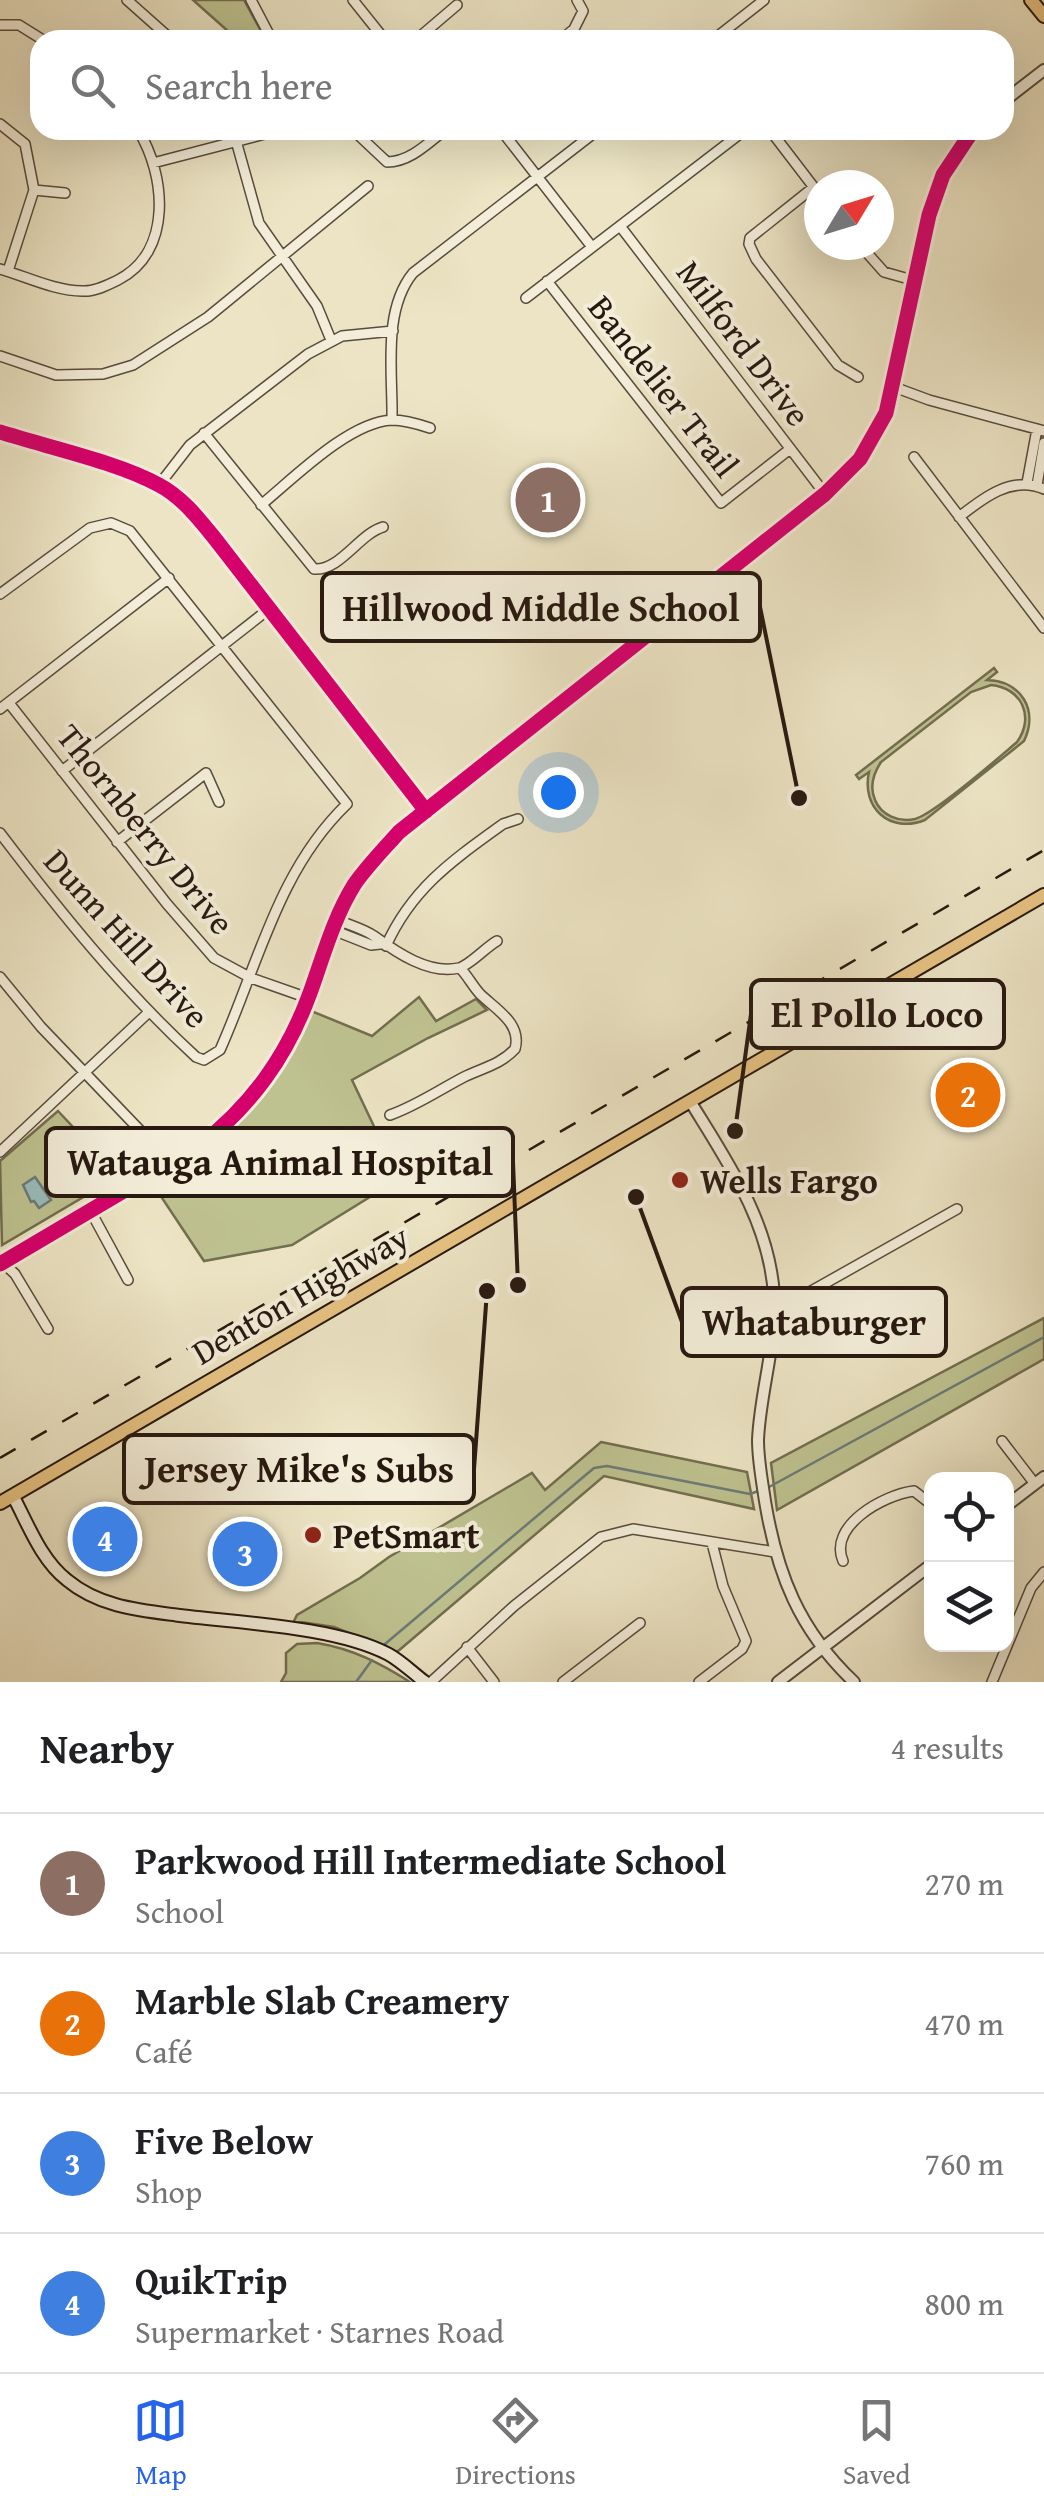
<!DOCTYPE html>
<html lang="en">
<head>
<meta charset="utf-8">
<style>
  body { margin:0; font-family:"Gentium Book Plus",serif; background:#f6f6f6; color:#202124 }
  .controls { position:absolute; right:30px; bottom:30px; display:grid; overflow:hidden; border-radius:20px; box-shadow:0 10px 40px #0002 }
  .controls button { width:90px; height:90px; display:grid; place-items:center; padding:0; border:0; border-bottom:2px solid #e0e0e0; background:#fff; color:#202124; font:50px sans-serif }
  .compass { position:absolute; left:804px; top:170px; width:90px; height:90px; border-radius:50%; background:#fff; box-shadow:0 10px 40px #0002; rotate:52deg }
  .you { position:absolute; left:558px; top:792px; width:35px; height:35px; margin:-25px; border:8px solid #fff; border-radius:50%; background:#1a73e8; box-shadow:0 0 0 15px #1a73e833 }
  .badge { display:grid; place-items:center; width:65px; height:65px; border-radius:50%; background:#2563eb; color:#fff; font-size:32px; font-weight:700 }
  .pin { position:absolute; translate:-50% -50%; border:5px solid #fff; box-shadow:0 2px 10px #0006 }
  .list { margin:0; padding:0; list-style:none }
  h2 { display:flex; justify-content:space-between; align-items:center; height:130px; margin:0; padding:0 40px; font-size:42px }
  h2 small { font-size:32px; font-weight:400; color:#757577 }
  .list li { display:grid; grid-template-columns:65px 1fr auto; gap:30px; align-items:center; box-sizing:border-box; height:140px; padding:0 40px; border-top:2px solid #e0e0e0 }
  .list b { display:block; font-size:38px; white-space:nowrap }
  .list p { margin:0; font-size:32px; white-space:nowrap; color:#757577 }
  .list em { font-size:32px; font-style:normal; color:#757577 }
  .icon { flex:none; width:55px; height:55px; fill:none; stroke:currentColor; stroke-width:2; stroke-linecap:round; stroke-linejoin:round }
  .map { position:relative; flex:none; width:1044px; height:1682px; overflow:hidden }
  .search { position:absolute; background:#fff; box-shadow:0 10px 40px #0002; left:30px; right:30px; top:30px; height:110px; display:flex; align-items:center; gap:25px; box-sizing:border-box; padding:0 35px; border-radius:30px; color:#757577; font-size:38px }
  .sheet { height:690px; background:#fff }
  nav { display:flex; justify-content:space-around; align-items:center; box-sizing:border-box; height:140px; border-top:2px solid #e0e0e0; background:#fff; font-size:28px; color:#757577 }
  nav a { display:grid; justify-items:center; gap:5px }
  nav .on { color:#2563eb }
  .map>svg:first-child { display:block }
</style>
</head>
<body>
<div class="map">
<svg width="1044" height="1682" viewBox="0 0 1044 1682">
  <rect width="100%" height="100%" fill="#ece4c4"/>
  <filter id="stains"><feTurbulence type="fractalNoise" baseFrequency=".002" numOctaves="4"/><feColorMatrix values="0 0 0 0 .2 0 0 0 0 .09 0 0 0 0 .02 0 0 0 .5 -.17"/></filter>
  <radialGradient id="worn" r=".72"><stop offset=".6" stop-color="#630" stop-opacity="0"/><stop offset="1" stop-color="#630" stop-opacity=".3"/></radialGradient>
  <!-- green -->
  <path fill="#bec290" stroke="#726e50" stroke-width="2.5" fill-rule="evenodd" d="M193,0H244L266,40H238Z
    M994,668L997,672L987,680C1021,681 1039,710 1024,741L925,820C890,834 861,808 869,772L859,779L856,775ZM991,685C1022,688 1035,717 1017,742C997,759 936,813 915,819C899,823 881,815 875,800C869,786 873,774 881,762L971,692Z
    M419,997L436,1021L476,999L487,1010L428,1038L352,1080L399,1179L292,1245L204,1261L152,1183C176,1168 204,1154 226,1135C265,1103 288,1055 309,1010L372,1036Z
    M58,1111L119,1176L2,1245L0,1161Z
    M1044,1318V1359L777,1510L771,1463Z
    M601,1442L747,1472L754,1509L604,1476L397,1652L334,1627L294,1621L297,1615L360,1578L389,1557L532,1473L545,1490Z
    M317,1643C353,1649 380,1663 410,1682H281L286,1673V1653L297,1644Z"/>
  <!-- water -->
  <path fill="#9abdbb" stroke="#6c7b77" stroke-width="2.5" d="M35,1177L51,1200L39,1208L34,1201L31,1202L23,1185Z"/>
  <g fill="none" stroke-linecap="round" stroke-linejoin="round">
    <!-- stream -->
    <path stroke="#6c7b77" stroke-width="2.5" d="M769,1487L1044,1337
      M385,1644L594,1468L607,1466L750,1494L761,1490
      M356,1682L372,1660"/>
    <!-- minor casing -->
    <g stroke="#584c3d" stroke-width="12">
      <path id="minor" d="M127,0L172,40
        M251,0L272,40
        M353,0L385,40
        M0,25H19L43,40
        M416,40L457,5
        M561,40L574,29L583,11L577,0
        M713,40L764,0
        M0,124L25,144L34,190L8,271
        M233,130L259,223L317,306L331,340
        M353,130L387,162C410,162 428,143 445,130
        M501,130L592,247
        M770,130L819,194
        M153,163L280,130
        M814,187L750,238L749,244L756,259L838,365L858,377
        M34,190L65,193
        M620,226L825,494
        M860,245L884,272L916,281
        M0,269C25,276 55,291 82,291C94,292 108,285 118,280C173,252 166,175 138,130
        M547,281L721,503L790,449
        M526,298L745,130
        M0,356L56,375L103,374L133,365L208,317L368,186
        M894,387L929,400L1044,431
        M392,420C393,373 382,311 413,273L598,130
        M204,433L314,569C340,571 359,534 383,527
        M914,457L1044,628
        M1027,483L1037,429
        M159,485L190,445L308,354L342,336L393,331
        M1037,485L1044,443
        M261,505C294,478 349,422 392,420C405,420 418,424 430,428
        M959,517C983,498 1012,475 1044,489
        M0,594L90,528L111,523L130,531L347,804C278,870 258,965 220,1050L204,1060L196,1057C122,989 61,913 0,833
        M9,703L167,904L214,958L251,978L308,998
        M0,709L169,578
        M62,771L269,609
        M117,842L206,773L219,802
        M338,920C349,925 364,929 374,936C396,952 429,975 459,968C470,965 486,947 497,941
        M333,930L371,945L380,944
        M386,946C412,888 453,860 503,824L518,819
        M0,977L41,1027L155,1146L166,1165
        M390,1115C416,1106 439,1090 464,1077C482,1068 500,1065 515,1049C522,1024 497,1010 481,995C473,987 468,976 460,968
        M0,1152L148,1013
        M90,1210L128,1280
        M0,1260L15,1274L48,1329
        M774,1312L957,1209
        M1002,1441L1035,1484
        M843,1561C828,1526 883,1495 914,1491L932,1505
        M467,1647L494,1682
        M431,1682L514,1606L601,1537L633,1529L775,1552
        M563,1682L640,1623
        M699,1682L742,1649L746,1641L723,1586L712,1543
        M992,1682L1031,1588L1044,1572"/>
    </g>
    <!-- tertiary casing -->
    <g stroke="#584c3d" stroke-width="14">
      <path id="tertiary" d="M1004,101L1044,70
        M0,432C47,447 117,462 159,485C182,497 199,519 216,540L426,811
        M690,1101C728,1163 769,1221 774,1295C777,1343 760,1392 758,1440C758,1460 762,1481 765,1501C777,1574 799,1630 854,1682
        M0,1264L198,1147C252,1105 287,1056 310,993C323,957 334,917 354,885C367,866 384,849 399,832L825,494L860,459L886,413L929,215L943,175L973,130
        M1006,1506L1044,1477
        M778,1682L932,1564"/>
    </g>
    <!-- secondary casing -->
    <g stroke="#271910" stroke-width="15">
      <path id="secondary" d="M13,1496C28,1524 41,1560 67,1580C98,1606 137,1610 176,1615C237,1623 334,1626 388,1654C401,1661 413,1673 425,1682"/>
    </g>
    <!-- primary casing -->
    <g stroke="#271910" stroke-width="16">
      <path id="primary" d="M1031,0L1044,16
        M0,1503L1044,895"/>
    </g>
    <!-- minor -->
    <use href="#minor" stroke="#f3edd9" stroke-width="9"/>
    <!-- tertiary -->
    <use href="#tertiary" stroke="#f3edd9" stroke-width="10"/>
    <!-- secondary -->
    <use href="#secondary" stroke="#f3edd9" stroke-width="11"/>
    <!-- primary -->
    <use href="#primary" stroke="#e6c282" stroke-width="12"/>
    <!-- rail -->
    <path stroke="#271910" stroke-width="2.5" stroke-dasharray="18 18" stroke-linecap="butt" d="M0,1458L1044,850"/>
    <!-- cycleway casing -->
    <g stroke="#f3edd9" stroke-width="21">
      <path id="cycleway" d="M0,432C47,447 117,462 159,485C182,497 199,519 216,540L426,811
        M0,1264L198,1147C252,1105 287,1056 310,993C323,957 334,917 354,885C367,866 384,849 399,832L825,494L860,459L886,413L929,215L943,175L973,130"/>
    </g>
    <!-- cycleway -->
    <use href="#cycleway" stroke="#d6006c" stroke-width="15"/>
  </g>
  <!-- markers -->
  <g fill="#8f2418" stroke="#f3edd9" stroke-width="4">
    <circle cx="680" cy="1180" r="10"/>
    <circle cx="313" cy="1535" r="10"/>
  </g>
  <g text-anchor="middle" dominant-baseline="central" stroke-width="8" stroke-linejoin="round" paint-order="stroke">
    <!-- street labels -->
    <g font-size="35" fill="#271910" stroke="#f3edd9">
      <text transform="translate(744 343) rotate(53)">Milford Drive</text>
      <text transform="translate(664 386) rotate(52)">Bandelier Trail</text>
      <text transform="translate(146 829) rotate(51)">Thornberry Drive</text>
      <text transform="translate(127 938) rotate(48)">Dunn Hill Drive</text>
      <text transform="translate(300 1294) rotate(-30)">Denton Highway</text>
    </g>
    <!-- poi labels -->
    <g font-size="35" font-weight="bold" fill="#271910" stroke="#f3edd9" text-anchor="start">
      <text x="700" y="1180">Wells Fargo</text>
      <text x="333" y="1535">PetSmart</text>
    </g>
  </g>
  <!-- callouts -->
  <path fill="none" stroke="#271910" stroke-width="4" d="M799 798L760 607M735 1131L751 1014M518 1285L513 1162M636 1197L682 1322M487 1291L474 1469"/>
  <g fill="#271910" stroke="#f3edd9" stroke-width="4">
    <circle cx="799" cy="798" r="10"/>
    <circle cx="735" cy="1131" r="10"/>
    <circle cx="518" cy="1285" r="10"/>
    <circle cx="636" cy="1197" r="10"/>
    <circle cx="487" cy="1291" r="10"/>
  </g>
  <g fill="#f3edd9" stroke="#271910" stroke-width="4">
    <rect x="322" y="573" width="438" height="68" rx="10"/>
    <rect x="751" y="980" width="253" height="68" rx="10"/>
    <rect x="46" y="1128" width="467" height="68" rx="10"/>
    <rect x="682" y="1288" width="264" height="68" rx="10"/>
    <rect x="124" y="1435" width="350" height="68" rx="10"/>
  </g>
  <g font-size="38" text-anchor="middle" font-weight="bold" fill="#271910">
    <text x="541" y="621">Hillwood Middle School</text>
    <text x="877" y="1027">El Pollo Loco</text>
    <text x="280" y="1175">Watauga Animal Hospital</text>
    <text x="814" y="1335">Whataburger</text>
    <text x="299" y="1482">Jersey Mike's Subs</text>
  </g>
  <rect width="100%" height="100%" filter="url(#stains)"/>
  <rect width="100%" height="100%" fill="url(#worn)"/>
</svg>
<div class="controls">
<button><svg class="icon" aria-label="locate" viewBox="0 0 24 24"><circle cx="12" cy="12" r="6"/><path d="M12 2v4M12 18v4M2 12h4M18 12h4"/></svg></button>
<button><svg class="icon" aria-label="layers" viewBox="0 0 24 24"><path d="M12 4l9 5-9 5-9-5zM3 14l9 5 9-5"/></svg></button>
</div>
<svg class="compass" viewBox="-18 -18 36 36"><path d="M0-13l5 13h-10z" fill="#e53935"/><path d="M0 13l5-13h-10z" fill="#757577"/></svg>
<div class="you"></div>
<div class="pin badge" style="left:548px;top:500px;background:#8d6e63">1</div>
<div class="pin badge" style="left:968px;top:1095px;background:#e8710a">2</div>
<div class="pin badge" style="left:245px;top:1554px;background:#3f7fe0">3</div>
<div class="pin badge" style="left:105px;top:1539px;background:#3f7fe0">4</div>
<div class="search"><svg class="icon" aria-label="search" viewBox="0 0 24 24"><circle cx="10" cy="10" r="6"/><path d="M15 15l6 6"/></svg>Search here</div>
</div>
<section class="sheet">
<h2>Nearby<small>4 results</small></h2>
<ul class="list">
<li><span class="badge" style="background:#8d6e63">1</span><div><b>Parkwood Hill Intermediate School</b><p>School</p></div><em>270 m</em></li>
<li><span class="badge" style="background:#e8710a">2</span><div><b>Marble Slab Creamery</b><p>Café</p></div><em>470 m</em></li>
<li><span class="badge" style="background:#3f7fe0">3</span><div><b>Five Below</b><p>Shop</p></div><em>760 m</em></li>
<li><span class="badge" style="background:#3f7fe0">4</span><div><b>QuikTrip</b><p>Supermarket · Starnes Road</p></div><em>800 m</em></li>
</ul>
</section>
<nav>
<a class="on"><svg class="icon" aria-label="map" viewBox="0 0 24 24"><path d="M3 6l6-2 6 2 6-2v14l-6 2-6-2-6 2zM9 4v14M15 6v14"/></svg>Map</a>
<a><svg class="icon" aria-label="directions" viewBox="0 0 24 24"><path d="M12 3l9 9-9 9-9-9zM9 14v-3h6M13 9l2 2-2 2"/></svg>Directions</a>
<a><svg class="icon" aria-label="saved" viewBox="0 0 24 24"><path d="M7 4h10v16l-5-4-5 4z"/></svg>Saved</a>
</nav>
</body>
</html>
